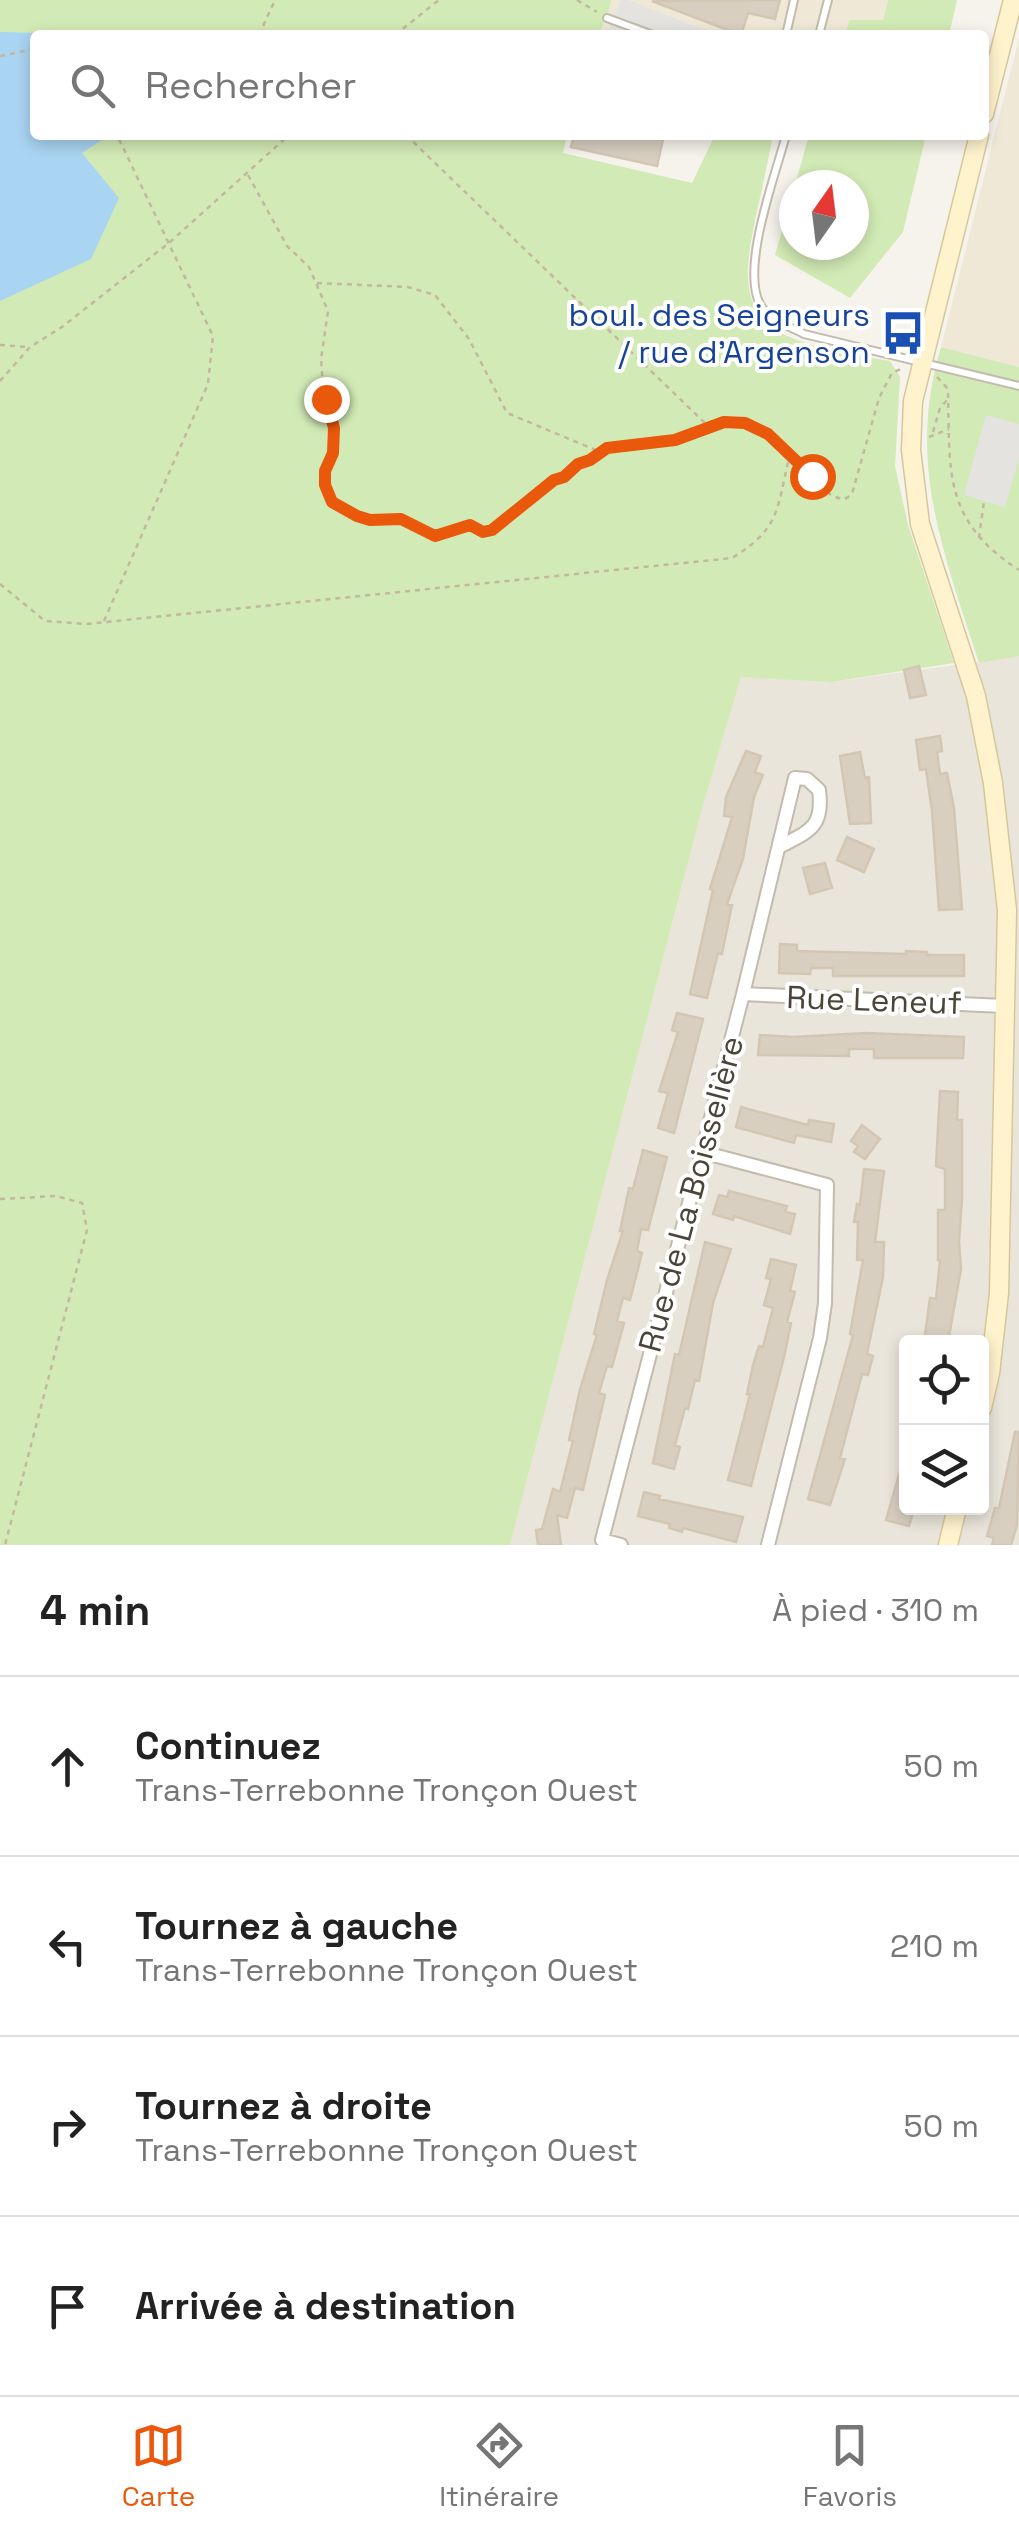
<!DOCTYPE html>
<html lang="fr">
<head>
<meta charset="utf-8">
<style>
  body { margin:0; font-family:"Space Grotesk",sans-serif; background:#f6f6f6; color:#222 }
  .controls { position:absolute; right:30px; bottom:30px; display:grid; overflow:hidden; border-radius:10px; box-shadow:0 5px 15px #0003 }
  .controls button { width:90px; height:90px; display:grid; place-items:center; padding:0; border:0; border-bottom:2px solid #e0e0e0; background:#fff; color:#222; font:50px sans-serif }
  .compass { position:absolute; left:779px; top:170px; width:90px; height:90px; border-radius:50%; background:#fff; box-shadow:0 5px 15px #0003; rotate:14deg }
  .stop { position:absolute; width:30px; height:30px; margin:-22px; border:8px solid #ea580c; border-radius:50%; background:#fff }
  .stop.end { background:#ea580c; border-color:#fff; box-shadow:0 2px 10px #0008 }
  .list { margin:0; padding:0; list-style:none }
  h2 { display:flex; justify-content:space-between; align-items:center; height:130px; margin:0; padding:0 40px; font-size:42px }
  h2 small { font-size:32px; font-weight:400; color:#767676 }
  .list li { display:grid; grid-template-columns:65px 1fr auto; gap:30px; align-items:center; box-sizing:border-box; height:180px; padding:0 40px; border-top:2px solid #e0e0e0 }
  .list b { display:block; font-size:38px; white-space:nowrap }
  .list p { margin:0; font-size:32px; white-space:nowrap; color:#767676 }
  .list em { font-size:32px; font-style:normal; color:#767676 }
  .icon { flex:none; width:55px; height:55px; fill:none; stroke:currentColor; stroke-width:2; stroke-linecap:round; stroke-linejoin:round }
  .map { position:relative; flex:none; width:1019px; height:1545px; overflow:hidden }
  .search { position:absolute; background:#fff; box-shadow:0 5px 15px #0003; left:30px; right:30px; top:30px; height:110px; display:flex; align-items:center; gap:25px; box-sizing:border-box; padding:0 35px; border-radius:10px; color:#767676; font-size:38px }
  .sheet { height:850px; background:#fff }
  nav { display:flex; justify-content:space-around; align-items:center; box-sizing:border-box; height:140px; border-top:2px solid #e0e0e0; background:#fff; font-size:28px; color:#767676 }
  nav a { display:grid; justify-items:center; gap:5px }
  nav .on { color:#ea580c }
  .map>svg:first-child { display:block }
</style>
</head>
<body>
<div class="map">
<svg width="1019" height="1545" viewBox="0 0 1019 1545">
  <rect width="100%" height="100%" fill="#f6f3ec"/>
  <!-- residential -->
  <path fill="#eae5da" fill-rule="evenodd" d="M1019,656V1545H510L702,809L741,676L831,682ZM906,1342H982V1508H906Z"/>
  <!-- education -->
  <path fill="#efe8d6" d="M606,0H888L883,20H850L844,35H595Z
    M1019,38V367L941,347Z"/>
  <!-- green -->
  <path fill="#d2eab5" d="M0,0H611L607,18L597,35H35V135H567L563,153L692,183L715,135H773C768,160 763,186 757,211C748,256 733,311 785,335C818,350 855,355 890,361L900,377L895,466L908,525L954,663L831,682L741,677L702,809L510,1545H0Z
    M888,0H957L949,35H844L850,20H883Z
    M809,135H926L903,232L850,298L775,255L794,189V245H854V185H795Z
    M941,347L1019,367V656L979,663C944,553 906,463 941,347Z"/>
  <!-- parking -->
  <path fill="#e5e3e0" d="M621,0H628L718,35H606Z
    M986,415L1019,424V458L1005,507L964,495Z"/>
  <!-- water -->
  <path fill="#a9d4f2" d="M0,32L124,35H35V135H110L82,153L119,198L91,259L0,301Z"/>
  <!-- building -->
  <path fill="#d8cfc1" stroke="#d3c7b4" stroke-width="2.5" d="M780,0L775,19L748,13L741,35L652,1Z
    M574,135H664L657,166L571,147Z
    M919,666L926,695L910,698L904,670Z
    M940,736L942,751L937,752L940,774L947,773L954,808L962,909L939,910L932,811L926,769L920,770L916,740Z
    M746,751L761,756L755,772L763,775L754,797L743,859L727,904L732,905L725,939L722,954L718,953L707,998L690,994L713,890L710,889L732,817L724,816L726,797Z
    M860,752L865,778L869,777L871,823L850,824L840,756Z
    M847,837L874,849L864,872L837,860Z
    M825,863L832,888L810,894L803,868Z
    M780,944L797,945V951L906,954V951L927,952V955H964V976H833V968H811L810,974L779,973Z
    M677,1013L703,1019L674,1133L658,1128L668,1093L659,1091L678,1032L672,1030Z
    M866,1033L964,1037L963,1058H874V1049H849V1056L758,1055L760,1035L793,1037Z
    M940,1091L958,1092L957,1120H962V1198L959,1242L961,1269L948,1342H924L930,1298L936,1299L940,1261L938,1260V1210H945V1169L936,1166Z
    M741,1107L808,1125L809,1120L834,1124L831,1142L796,1135L794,1143L736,1127Z
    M862,1125L880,1139L865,1159L854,1152L858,1146L851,1141Z
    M643,1150L667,1157L648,1230L641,1229L637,1251L642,1253L630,1300L623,1298L617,1321L624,1323L612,1367L607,1366L599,1393L605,1395L583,1490L575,1488L567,1518L557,1515L561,1545H538L536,1530L542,1529L553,1489L560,1492L573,1441L569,1440L580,1389L597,1335L594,1334L607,1280L623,1231H620L629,1188L633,1189Z
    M864,1169L884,1171L875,1242H884L883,1277L867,1354L873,1356L868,1375L862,1374L840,1458L845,1459L830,1505L808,1499L853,1335L850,1334L863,1260H857L858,1222H854L857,1204L860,1205Z
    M729,1191L787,1206L785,1212L795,1214L790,1234L734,1216L733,1220L713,1214L719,1195L727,1197Z
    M705,1242L731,1249L713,1303L699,1381L695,1380L688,1409L685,1408L675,1445L680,1447L674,1469L653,1463L675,1354L679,1355Z
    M771,1259L796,1265L790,1291L795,1292L787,1322L791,1323L785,1353L751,1486L728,1480L750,1394H747L753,1365L759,1346L763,1347L773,1308L764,1305L771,1279L766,1278Z
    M1015,1432H1019L1017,1525L1011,1545H992L994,1538L987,1536L995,1508H999Z
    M902,1464H906V1508L914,1509L909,1526L886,1520Z
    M644,1492L660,1496L659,1499L743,1517L736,1542L683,1528L682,1532L669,1528L670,1524L638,1516Z"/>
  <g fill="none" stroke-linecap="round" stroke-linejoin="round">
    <!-- lane casing -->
    <g stroke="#c2bbae" stroke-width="10">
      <path id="lane" d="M607,18L653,35
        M786,35L794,0
        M819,35L828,0
        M786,135C776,174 736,278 764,310C774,322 791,327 804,334L1019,386"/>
    </g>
    <!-- street casing -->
    <g stroke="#c2bbae" stroke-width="16">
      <path id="street" d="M743,994L1004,1006
        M702,1152L827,1185L825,1303L820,1338L768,1545
        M621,1545L602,1540L743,994L795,778L807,779L819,790C824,828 809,831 779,847"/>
    </g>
    <!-- secondary casing -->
    <g stroke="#d6c79b" stroke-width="21">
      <path id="secondary" d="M984,114L1013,0
        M979,135L913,401L911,450L920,524L976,696L993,783L1007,910L999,1293L990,1373L982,1408
        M948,1545L957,1508"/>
    </g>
    <!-- path -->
    <path stroke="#c4b79f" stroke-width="2.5" stroke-dasharray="5 5" stroke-linecap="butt" d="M577,0L597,12
      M731,31L736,35
      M259,35L275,0
      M395,35L439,0
      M0,56L35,49
      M406,135L706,424
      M248,175L287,246L309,267L328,311L321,359L323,388L334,428L333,453L325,471V485L332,502L357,516L370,520L401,519L435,535L474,525L487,533C506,522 525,504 541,490C556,477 575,470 591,459C597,454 602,449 610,447C632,441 655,446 677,439C712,430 733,406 771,436C789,451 822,500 845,499L852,494L879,398L892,373L903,368
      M317,283L408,287L435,295L469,339L507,413L598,451
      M0,345L28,347
      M937,377L948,389C950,471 942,520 1019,570
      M0,381L30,347L62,327L170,242L289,135
      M933,432L940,408L948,399
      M929,437L949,429
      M979,538L984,501
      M0,584L45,621L86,624L732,558C780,529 777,509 789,458
      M104,621L208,384L213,336L117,135
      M0,1199L56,1196L82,1203L87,1230L5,1545"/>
    <!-- lane -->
    <use href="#lane" stroke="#fff" stroke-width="6"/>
    <!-- street -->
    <use href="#street" stroke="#fff" stroke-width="12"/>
    <!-- secondary -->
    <use href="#secondary" stroke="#fff3cd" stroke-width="18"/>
  </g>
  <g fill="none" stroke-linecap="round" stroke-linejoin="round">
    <!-- route -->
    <path stroke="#ea580c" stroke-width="12" d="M326,399L334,428L333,453L325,471V485L332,502L357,516L370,520L401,519L435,536L470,525L483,532L492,530L554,480L564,477L578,464L590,460L607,448L675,440L724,422L745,423L768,434L812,476"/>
  </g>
  <!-- icons -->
  <defs>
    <g id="bus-bare" transform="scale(3.45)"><path d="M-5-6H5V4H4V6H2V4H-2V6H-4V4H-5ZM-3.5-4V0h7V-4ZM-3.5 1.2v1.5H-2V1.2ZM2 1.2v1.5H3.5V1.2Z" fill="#1a4fb4" stroke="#fff" stroke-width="2.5" paint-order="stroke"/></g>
  </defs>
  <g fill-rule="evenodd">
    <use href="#bus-bare" x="903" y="333"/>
  </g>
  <g text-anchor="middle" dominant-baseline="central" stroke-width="8" stroke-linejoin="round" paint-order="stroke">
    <!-- transit labels -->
    <g font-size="32" fill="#164399" stroke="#fff" text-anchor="end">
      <text x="870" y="315">boul. des Seigneurs<tspan x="870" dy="37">/ rue d'Argenson</tspan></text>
    </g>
    <!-- street labels -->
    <g font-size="32" fill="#4b4439" stroke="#fff">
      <text transform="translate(874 1000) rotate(2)">Rue Leneuf</text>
      <text transform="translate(691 1194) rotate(-75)">Rue de La Boisselière</text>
    </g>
  </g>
</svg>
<div class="controls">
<button><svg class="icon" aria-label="locate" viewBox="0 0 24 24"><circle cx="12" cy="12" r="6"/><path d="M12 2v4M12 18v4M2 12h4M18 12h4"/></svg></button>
<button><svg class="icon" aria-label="layers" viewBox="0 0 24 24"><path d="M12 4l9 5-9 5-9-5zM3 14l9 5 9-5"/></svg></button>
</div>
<svg class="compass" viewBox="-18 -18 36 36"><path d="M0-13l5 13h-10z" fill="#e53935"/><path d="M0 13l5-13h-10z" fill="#767676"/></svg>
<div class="stop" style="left:812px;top:476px"></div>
<div class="stop end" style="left:326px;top:399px"></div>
<div class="search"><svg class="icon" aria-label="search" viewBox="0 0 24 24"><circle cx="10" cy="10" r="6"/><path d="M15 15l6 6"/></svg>Rechercher</div>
</div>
<section class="sheet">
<h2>4 min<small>À pied · 310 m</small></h2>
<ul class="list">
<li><svg class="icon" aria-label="ahead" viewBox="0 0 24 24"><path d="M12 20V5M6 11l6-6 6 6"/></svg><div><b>Continuez</b><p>Trans-Terrebonne Tronçon Ouest</p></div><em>50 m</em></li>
<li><svg class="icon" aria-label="left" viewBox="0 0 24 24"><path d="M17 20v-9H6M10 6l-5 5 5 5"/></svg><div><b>Tournez à gauche</b><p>Trans-Terrebonne Tronçon Ouest</p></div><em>210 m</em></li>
<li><svg class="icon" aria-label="right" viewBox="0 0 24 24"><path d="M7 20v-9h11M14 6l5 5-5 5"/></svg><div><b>Tournez à droite</b><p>Trans-Terrebonne Tronçon Ouest</p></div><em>50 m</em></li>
<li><svg class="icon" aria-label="arrive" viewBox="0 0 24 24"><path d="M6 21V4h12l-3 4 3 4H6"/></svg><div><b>Arrivée à destination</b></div></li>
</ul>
</section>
<nav>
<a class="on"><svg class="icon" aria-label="map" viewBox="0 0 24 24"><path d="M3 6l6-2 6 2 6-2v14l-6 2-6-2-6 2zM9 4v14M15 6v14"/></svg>Carte</a>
<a><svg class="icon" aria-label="directions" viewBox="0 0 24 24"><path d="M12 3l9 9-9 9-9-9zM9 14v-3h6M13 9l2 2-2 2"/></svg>Itinéraire</a>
<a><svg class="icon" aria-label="saved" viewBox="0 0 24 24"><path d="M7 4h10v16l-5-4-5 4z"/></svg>Favoris</a>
</nav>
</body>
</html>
